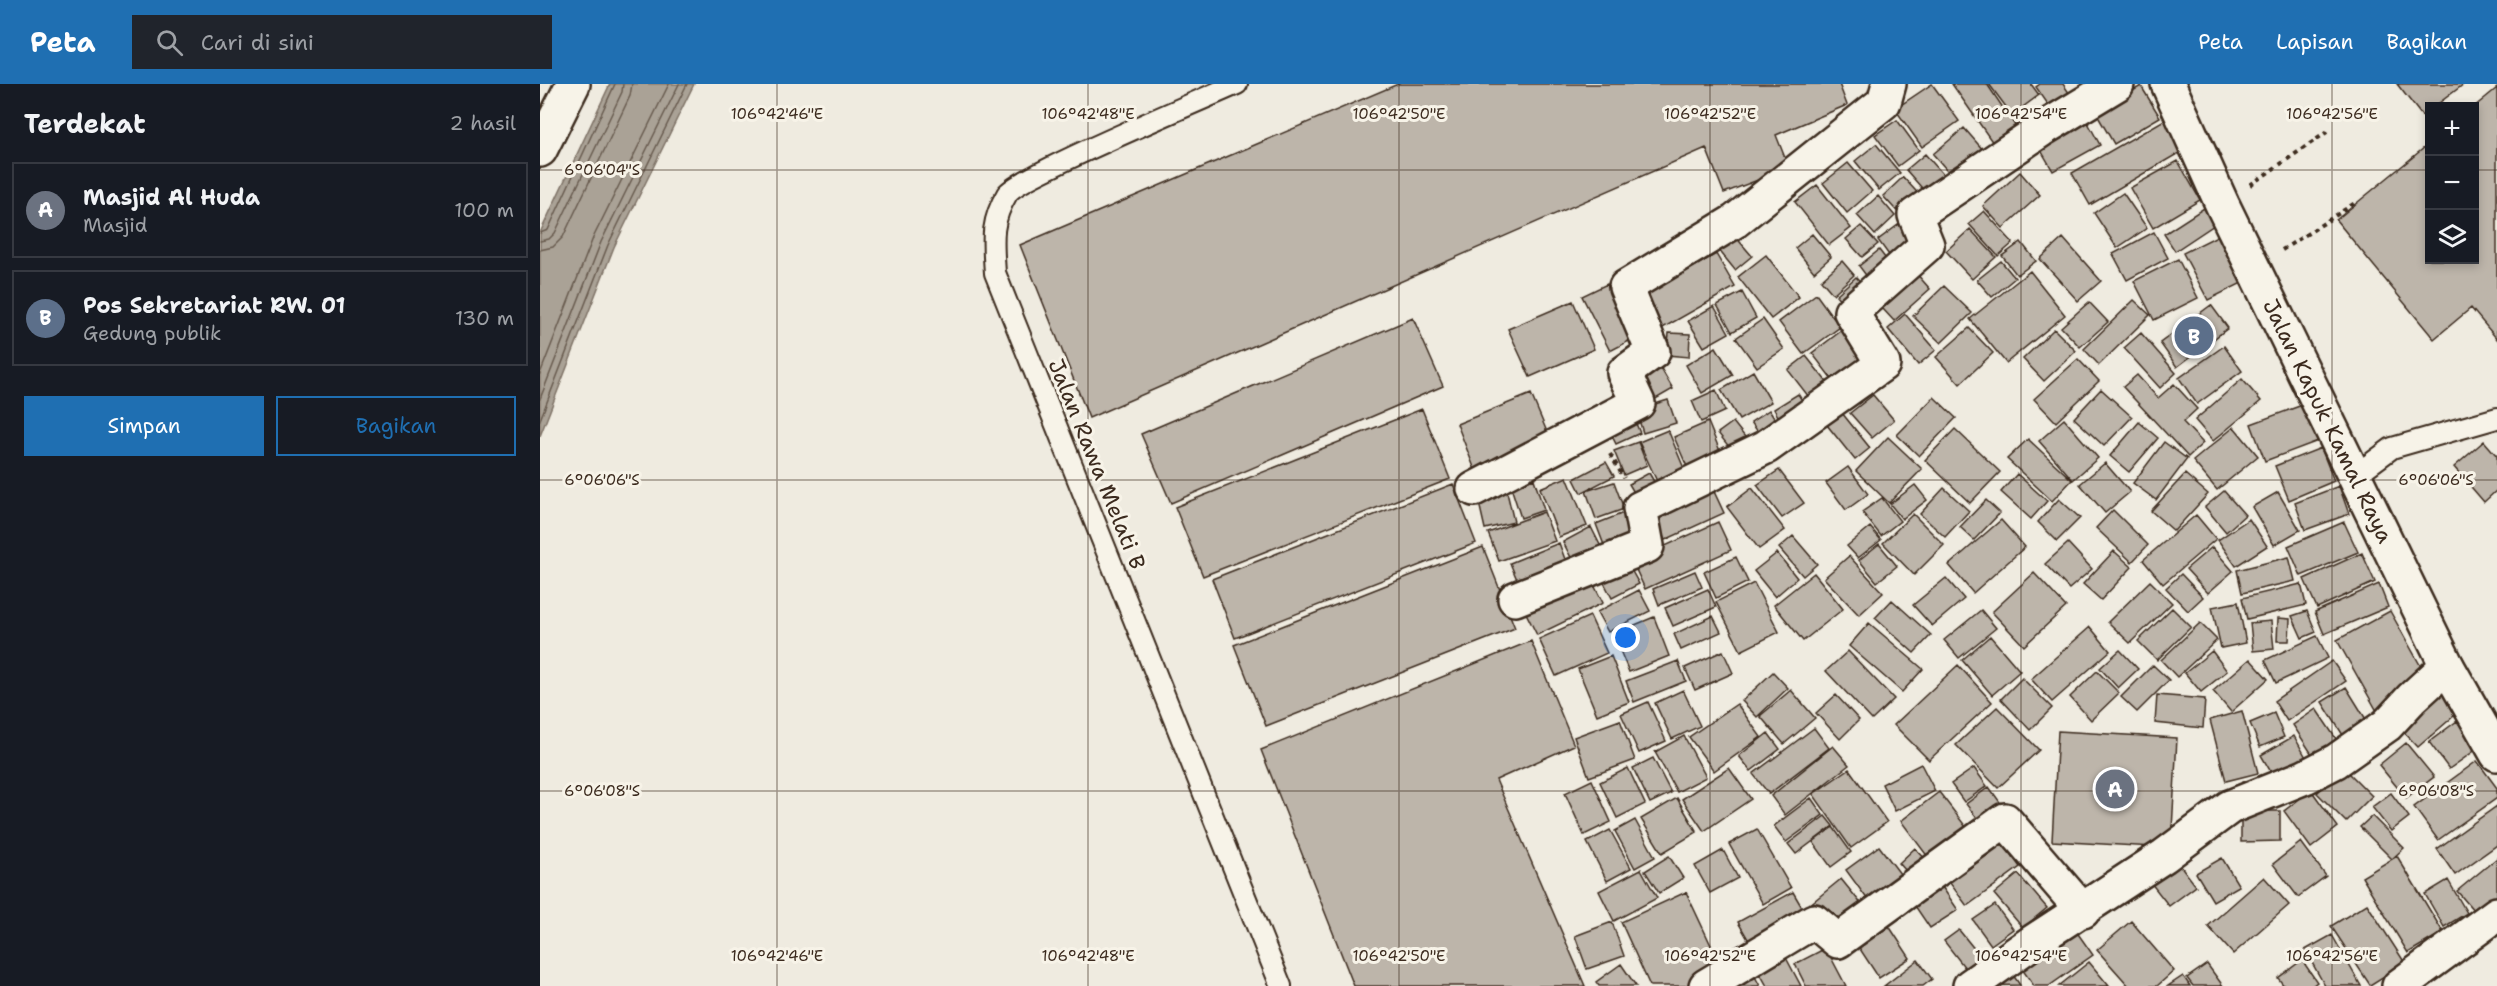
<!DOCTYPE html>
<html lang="id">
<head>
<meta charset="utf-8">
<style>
  body { margin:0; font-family:"Shantell Sans",sans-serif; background:#20242c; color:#f1f3f6 }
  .controls { position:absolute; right:18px; top:18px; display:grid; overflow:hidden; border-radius:0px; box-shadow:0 3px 9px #0003 }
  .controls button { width:54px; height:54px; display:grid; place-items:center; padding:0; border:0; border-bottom:2px solid #363941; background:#171b24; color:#f1f3f6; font:30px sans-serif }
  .you { position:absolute; left:1086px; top:554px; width:21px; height:21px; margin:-15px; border:4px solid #fff; border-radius:50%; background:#1a73e8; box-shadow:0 0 0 9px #1a73e833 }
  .badge { display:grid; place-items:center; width:39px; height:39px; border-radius:50%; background:#1f6fb2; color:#fff; font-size:20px; font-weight:700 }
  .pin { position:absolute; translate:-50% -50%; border:3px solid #fff; box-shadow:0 2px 6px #0006 }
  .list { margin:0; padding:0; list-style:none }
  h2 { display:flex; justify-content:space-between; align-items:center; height:78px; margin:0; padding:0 24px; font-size:26px }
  h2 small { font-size:20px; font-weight:400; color:#9ea1a6 }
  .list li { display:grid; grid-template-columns:39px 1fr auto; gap:18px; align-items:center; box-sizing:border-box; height:96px; margin:0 12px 12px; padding:0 12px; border:2px solid #363941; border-radius:0px }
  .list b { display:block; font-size:22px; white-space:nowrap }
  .list p { margin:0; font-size:20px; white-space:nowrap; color:#9ea1a6 }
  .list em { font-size:20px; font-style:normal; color:#9ea1a6 }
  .actions { display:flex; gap:12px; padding:18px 24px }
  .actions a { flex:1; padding:14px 0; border:2px solid #1f6fb2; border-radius:0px; text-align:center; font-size:21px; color:#1f6fb2 }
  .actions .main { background:#1f6fb2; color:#fff }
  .icon { flex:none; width:33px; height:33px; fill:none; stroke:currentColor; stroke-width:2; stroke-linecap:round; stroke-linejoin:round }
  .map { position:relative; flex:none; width:1957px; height:902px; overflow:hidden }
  header { display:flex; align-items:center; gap:36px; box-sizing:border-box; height:84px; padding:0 30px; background:#1f6fb2; color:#fff }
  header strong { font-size:28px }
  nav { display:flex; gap:33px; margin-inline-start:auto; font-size:21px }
  .search { width:420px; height:54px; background:#20242c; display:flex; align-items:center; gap:15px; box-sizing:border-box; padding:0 21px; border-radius:0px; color:#9ea1a6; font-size:22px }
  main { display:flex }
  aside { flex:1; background:#171b24 }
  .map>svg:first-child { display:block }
</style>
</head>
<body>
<header>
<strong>Peta</strong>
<div class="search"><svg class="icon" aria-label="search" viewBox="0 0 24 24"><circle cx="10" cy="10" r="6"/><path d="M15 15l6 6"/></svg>Cari di sini</div>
<nav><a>Peta</a><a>Lapisan</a><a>Bagikan</a></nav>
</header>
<main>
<aside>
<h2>Terdekat<small>2 hasil</small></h2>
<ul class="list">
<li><span class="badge" style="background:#6b7280">A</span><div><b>Masjid Al Huda</b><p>Masjid</p></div><em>100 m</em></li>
<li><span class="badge" style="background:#5c6f8a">B</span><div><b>Pos Sekretariat RW. 01</b><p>Gedung publik</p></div><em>130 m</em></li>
</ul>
<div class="actions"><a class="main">Simpan</a><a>Bagikan</a></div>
</aside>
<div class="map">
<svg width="1957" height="902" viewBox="0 0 1957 902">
  <rect width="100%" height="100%" fill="#efebe0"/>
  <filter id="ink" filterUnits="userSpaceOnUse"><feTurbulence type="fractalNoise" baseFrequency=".0167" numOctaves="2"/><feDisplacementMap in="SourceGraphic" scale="12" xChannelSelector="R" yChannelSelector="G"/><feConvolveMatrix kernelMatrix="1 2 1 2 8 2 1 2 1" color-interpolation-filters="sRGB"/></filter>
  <g filter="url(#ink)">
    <!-- water -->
    <path fill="#aaa296" stroke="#7e7266" stroke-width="1.5" d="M70,0H154L74,163L0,352V149Z"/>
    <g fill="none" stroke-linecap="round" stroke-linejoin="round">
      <!-- shore -->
      <path stroke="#675a4e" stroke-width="1.5" d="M0,149L8,146L75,0
        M0,157L9,155L15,149L82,8L83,0
        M0,166L13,163L23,153L90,12L92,0
        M0,290L53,154L129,0
        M0,315L61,158L139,0
        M0,336L68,161L147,0"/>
    </g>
    <!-- building -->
    <path fill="#bdb5aa" stroke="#3b2a1e" stroke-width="1.5" d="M858,0H1299L1307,21L1236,51L1249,84L1184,109L1166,64L549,334L480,161Z
      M1392,0L1419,37L1382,63L1355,25Z
      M1412,0H1447L1476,43L1453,59Z
      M1449,0H1491L1499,11L1472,31Z
      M1500,0H1523L1532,13L1512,26L1496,3Z
      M1857,0H1924L1895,22H1890V27L1882,32Z
      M1601,2L1620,33L1574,60L1556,29Z
      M1957,4V255L1931,224L1894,255L1796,136L1890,59V176H1934V23Z
      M1546,35L1560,61L1513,87L1498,61Z
      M1626,35L1644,66L1550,121L1532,89Z
      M1357,36L1379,66L1358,82L1335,51Z
      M1424,44L1444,67L1413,93L1393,70Z
      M1336,60L1360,89L1339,106L1315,77Z
      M1385,70L1408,96L1389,112L1366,86Z
      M1638,77L1660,116L1613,144L1590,104Z
      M1308,79L1332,107L1307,129L1283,99Z
      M1480,88L1500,111L1463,144L1443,122Z
      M1363,93L1385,117L1364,135L1343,112Z
      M1277,101L1311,144L1289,161L1255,118Z
      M1583,109L1607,144L1577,164L1554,129Z
      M1338,112L1355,132L1335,151L1317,131Z
      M1664,124L1674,141L1635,167L1624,150Z
      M1444,127L1473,159L1458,172L1429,140Z
      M1362,138L1378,159L1354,178L1338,156Z
      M1321,142L1338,160L1322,173L1306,155Z
      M1430,145L1456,173L1432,195L1406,167Z
      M1614,148L1628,174L1587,196L1573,170Z
      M1683,149L1708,196L1668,216L1643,169Z
      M1272,150L1291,173L1274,188L1255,164Z
      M1194,151L1212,172L1195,186L1178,165Z
      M1523,154L1561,197L1538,217L1500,175Z
      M1481,158L1496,177L1477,191L1462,172Z
      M1339,166L1352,183L1331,198L1319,182Z
      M1176,170L1195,203L1121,245L1102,213Z
      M1226,171L1259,213L1231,235L1198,193Z
      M1638,175L1658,214L1614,236L1594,197Z
      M1302,177L1314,191L1293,210L1281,196Z
      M1461,177L1475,194L1452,213L1437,196Z
      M1368,180L1390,205L1354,237L1332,213Z
      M1490,187L1525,231L1466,279L1430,235Z
      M1316,193L1328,206L1307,224L1296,211Z
      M1067,200L1095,254L1070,267L1042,212Z
      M1404,202L1432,229L1401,259L1373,232Z
      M1202,208L1216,234L1192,248L1177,221Z
      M1276,210L1300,243L1263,270L1239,238Z
      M1594,216L1610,231L1559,281L1544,265Z
      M1033,217L1054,265L990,293L968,245Z
      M1549,218L1568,238L1540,263L1521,243Z
      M1671,221L1688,244L1637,283L1620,259Z
      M1174,222L1189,249L1164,263L1148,237Z
      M1365,230L1396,266L1378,281L1348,245Z
      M873,234L903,302L631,419L601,350Z
      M1223,235L1244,265L1217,283L1196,254Z
      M1309,241L1331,271L1295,299L1272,269Z
      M1429,244L1453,269L1420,300L1396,273Z
      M1514,245L1536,267L1504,297L1483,275Z
      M1129,249L1150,250L1149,273L1127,271Z
      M1601,249L1636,289L1620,304L1584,264Z
      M1684,262L1702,287L1657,320L1639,294Z
      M1176,263L1193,291L1162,309L1146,281Z
      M1266,272L1290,302L1272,317L1248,286Z
      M1538,275L1559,297L1516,338L1494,315Z
      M1116,276L1133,305L1107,320L1090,290Z
      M1213,287L1231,318L1199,336L1181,306Z
      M1597,291L1618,314L1634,300L1657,325L1643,338L1663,359L1648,373L1583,303Z
      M1702,295L1721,317L1673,357L1655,336Z
      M1561,305L1592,333L1564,362L1534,334Z
      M1176,306L1185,327L1161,338L1152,317Z
      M991,310L1010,355L935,386L917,340Z
      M1258,310L1269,327L1244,343L1234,325Z
      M1333,311L1354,336L1332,354L1310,329Z
      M1394,313L1416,334L1379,372L1357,351Z
      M1128,316L1136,339L1103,349L1096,326Z
      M1765,320L1778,357L1725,377L1711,340Z
      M882,325L910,395L663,492L635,423Z
      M1229,326L1242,347L1225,358L1211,338Z
      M1091,328L1100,349L1076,360L1066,340Z
      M1302,329L1330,364L1315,376L1287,341Z
      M1524,335L1558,374L1533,396L1499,357Z
      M1168,338L1185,379L1152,394L1134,353Z
      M1193,338L1213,363L1198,374L1178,349Z
      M1599,338L1618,354L1589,388L1570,372Z
      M1694,343L1718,372L1677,406L1653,377Z
      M1415,345L1460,388L1430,419L1385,376Z
      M1128,346L1148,394L1121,406L1099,358Z
      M1348,353L1382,385L1349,419L1316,387Z
      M1488,355L1532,396L1512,417L1467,375Z
      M1944,357L1957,372V406L1944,418L1914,383Z
      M1098,358L1107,381L1084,391L1074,367Z
      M1624,358L1647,375L1616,416L1593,399Z
      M1781,364L1794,397L1749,416L1735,382Z
      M1066,378L1074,392L1041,409L1034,395Z
      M1565,379L1590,408L1565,429L1540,400Z
      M1308,383L1328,410L1306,426L1286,399Z
      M1239,386L1264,419L1242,434L1217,401Z
      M1109,389L1119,406L1099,417L1089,400Z
      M1477,390L1507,417L1491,435L1461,408Z
      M1645,390L1668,410L1634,447L1611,427Z
      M1027,393L1047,442L1019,453L1000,404Z
      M994,395L1004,426L981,434L971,403Z
      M1074,398L1084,425L1056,435L1046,407Z
      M1170,399L1184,429L1125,456L1111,426Z
      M913,400L936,459L695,554L672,495Z
      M1375,401L1387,416L1362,435L1350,420Z
      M1799,402L1809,430L1765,446L1755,419Z
      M966,404L974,438L945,445L937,410Z
      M1212,404L1245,446L1219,465L1187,423Z
      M1404,404L1429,427L1405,453L1380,430Z
      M1684,407L1705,431L1686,448L1665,423Z
      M1738,408L1760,446L1734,461L1712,423Z
      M1342,414L1360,437L1341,452L1322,428Z
      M1519,415L1540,434L1517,457L1498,438Z
      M1446,416L1460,429L1434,456L1420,443Z
      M1573,426L1608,461L1592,478L1556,444Z
      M1004,428L1015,457L959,477L948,449Z
      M1086,428L1098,458L1067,469L1056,440Z
      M1373,430L1404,461L1374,491L1343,459Z
      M1656,431L1676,455L1623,500L1603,476Z
      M1709,435L1727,462L1696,482L1678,456Z
      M1461,436L1485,463L1433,509L1409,481Z
      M1178,438L1191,466L1105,505L1092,477Z
      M1804,438L1818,468L1761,492L1748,462Z
      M1051,443L1063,467L1035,481L1023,458Z
      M1330,443L1341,456L1318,474L1307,462Z
      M1253,452L1277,480L1263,492L1239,464Z
      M1019,459L1029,486L981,505L970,479Z
      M1528,459L1552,485L1529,505L1505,480Z
      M1339,460L1357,482L1337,498L1319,476Z
      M943,463L975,544L726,642L694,561Z
      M1672,463L1693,487L1668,509L1646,485Z
      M1574,467L1592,483L1561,516L1543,500Z
      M1237,469L1257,494L1235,513L1214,487Z
      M1822,469L1835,498L1777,524L1764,495Z
      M1309,472L1343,509L1319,531L1284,494Z
      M1196,473L1208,498L1176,514L1164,488Z
      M1749,473L1755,497L1702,509L1697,486Z
      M1085,475L1099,500L1072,514L1059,489Z
      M1047,487L1063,519L997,551L981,519Z
      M1155,487L1162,503L1119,521L1113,505Z
      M1274,489L1303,525L1263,557L1234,521Z
      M1494,489L1526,523L1484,562L1452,528Z
      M1641,490L1663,513L1648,527L1626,504Z
      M1406,494L1424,515L1392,542L1373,521Z
      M1610,497L1632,519L1590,559L1568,538Z
      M1214,499L1239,548L1201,567L1176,518Z
      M1761,500L1766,521L1707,535L1702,514Z
      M1839,500L1848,523L1784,550L1775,528Z
      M1168,505L1176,523L1133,542L1125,524Z
      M1099,506L1110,527L1068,548L1057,528Z
      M1352,516L1391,551L1374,569L1335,534Z
      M1698,518L1706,559L1681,564L1672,523Z
      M1632,524L1651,543L1617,576L1598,557Z
      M1441,526L1456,544L1419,574L1404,556Z
      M1767,527L1776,548L1762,554L1752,532Z
      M1850,527L1889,597L1837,627L1797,556Z
      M1050,532L1067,569L1016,592L999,555Z
      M1173,532L1181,548L1141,566L1134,550Z
      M1114,533L1129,572L1089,588L1073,550Z
      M1738,534L1750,535L1749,557H1737Z
      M1731,537L1734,565L1713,567L1710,539Z
      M1329,539L1383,585L1362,608L1309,562Z
      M1660,539L1677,556L1637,593L1621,576Z
      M1550,543L1570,567L1512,618L1491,595Z
      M1450,552L1480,587L1452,611L1422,576Z
      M1777,552L1788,574L1736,599L1725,576Z
      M991,557L1034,661L956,696L1045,902H814L721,666Z
      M1580,566L1598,585L1578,604L1560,584Z
      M1183,567L1193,589L1155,606L1145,584Z
      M1308,567L1354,615L1332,636L1286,587Z
      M1672,567L1687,587L1661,608L1645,589Z
      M1071,572L1089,618L1057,631L1038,585Z
      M1710,575L1728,595L1691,628L1673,607Z
      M1138,577L1146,597L1094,618L1086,597Z
      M1792,577L1806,597L1747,637L1734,617Z
      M1418,581L1452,618L1389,676L1354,641Z
      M1613,581L1629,596L1597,628L1581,613Z
      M1557,587L1579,609L1551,636L1530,613Z
      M1233,588L1248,604L1217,633L1202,617Z
      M1482,594L1512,624L1490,646L1461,615Z
      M1806,603L1832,645L1808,659L1782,618Z
      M1143,606L1160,642L1132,655L1115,619Z
      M1251,606L1275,634L1244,660L1220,632Z
      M1904,606L1922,625L1878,663L1861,645Z
      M1296,611L1319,636L1300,655L1276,629Z
      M1617,611L1665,615L1663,644L1615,639Z
      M1108,618L1126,657L1099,669L1081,630Z
      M1197,620L1221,653L1174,687L1149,653Z
      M1457,623L1499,666L1458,704L1416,661Z
      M1776,625L1801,662L1777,678L1753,641Z
      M1702,627L1718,689L1686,697L1670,636Z
      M1734,629L1744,653L1720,663L1710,639Z
      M1080,636L1095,676L1049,693L1034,653Z
      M1917,637L1937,665L1909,685L1889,658Z
      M1274,644L1289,664L1229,710L1213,690Z
      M1518,647L1637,654L1631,764L1512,757Z
      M1228,649L1240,665L1211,687L1199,672Z
      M1144,652L1166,693L1137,708L1115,668Z
      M1754,652L1768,677L1735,695L1721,671Z
      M1866,659L1894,693L1866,714L1839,681Z
      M1293,662L1309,681L1245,731L1231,712Z
      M1113,674L1131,709L1110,719L1093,684Z
      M1937,677L1957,704V714L1898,756L1874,723Z
      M1381,680L1395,707L1355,727L1342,700Z
      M1803,683L1832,712L1806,738L1777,709Z
      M1088,684L1105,720L1077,734L1060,698Z
      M1189,684L1211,715L1164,747L1142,715Z
      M1434,684L1447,702L1424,718L1411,700Z
      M1309,685L1347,738L1311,764L1273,710Z
      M1052,696L1071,738L1044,751L1025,709Z
      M1449,703L1467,728L1445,745L1426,720Z
      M1771,706L1798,743L1771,764L1744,727Z
      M1399,708L1433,752L1394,781L1361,737Z
      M1851,709L1869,733L1851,747L1832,723Z
      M1137,714L1157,748L1122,769L1101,735Z
      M1271,714L1283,731L1246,758L1234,742Z
      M1957,722V761L1915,791L1897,765Z
      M1701,727H1740V757L1701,758Z
      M1285,732L1293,742L1256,770L1248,760Z
      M1832,732L1864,764L1852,775L1820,743Z
      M1095,736L1115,773L1095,784L1075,747Z
      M1293,743L1311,768L1291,783L1273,758Z
      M1217,745L1251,804L1223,820L1189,760Z
      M1070,746L1091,784L1067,797L1047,758Z
      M1457,752L1480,783L1427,822L1404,791Z
      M1761,758L1786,792L1758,813L1733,780Z
      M1339,762L1367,799L1333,823L1306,786Z
      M1375,764L1391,781L1374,796L1359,779Z
      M1183,766L1198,794L1170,809L1155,782Z
      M1129,772L1143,794L1119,809L1105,787Z
      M1857,772L1903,848L1868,869L1822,793Z
      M1634,773L1656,802L1629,822L1607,794Z
      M1682,774L1699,802L1673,817L1656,789Z
      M1957,774V821L1940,834L1917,807Z
      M1101,785L1117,814L1074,837L1059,807Z
      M1478,790L1507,824L1483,844L1454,810Z
      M1724,793L1749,821L1693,870L1668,842Z
      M1301,795L1327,827L1296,853L1269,821Z
      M1908,796L1927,829L1904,843L1885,810Z
      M1398,797L1418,826L1390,844L1371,816Z
      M1146,808L1184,889L1155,902H1110L1081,838Z
      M1253,808L1270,837L1216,869L1198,838Z
      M1827,820L1865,879L1830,901L1791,842Z
      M1455,821L1473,845L1451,861L1433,836Z
      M1529,837L1553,871L1509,902H1494L1475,875Z
      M1591,837L1634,887L1617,902H1589L1557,866Z
      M1072,838L1084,872L1047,885L1035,852Z
      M1349,842L1370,874L1339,894L1318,862Z
      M1419,846L1444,877L1429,889L1404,857Z
      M1792,851L1821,902H1785L1765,866Z
      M1286,864L1306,902H1266L1255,880Z
      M1244,870L1261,902H1227L1217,884Z
      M1378,876L1392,895L1383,902H1344Z
      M1762,876L1777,898L1772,902H1744L1738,894Z
      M1549,878L1569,902H1519Z
      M1081,880L1096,902H1059L1056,898Z
      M1667,880L1683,902H1653L1647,894Z
      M1466,881L1480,901L1438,902Z
      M1212,887L1220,902H1184Z
      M1643,892L1650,902H1628Z"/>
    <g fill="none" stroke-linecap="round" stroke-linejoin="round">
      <!-- service casing -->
      <g stroke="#3b2a1e" stroke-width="24">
        <path id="service" d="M697,0C666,14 477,93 467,110C450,139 453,157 455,189L741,902
          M1814,392L1852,364L1957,334"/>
      </g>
      <!-- minor casing -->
      <g stroke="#3b2a1e" stroke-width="38">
        <path id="minor" d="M934,405L1098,319L1084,289L1113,268L1086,203L1195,137L1344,18L1349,0
          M975,515L1107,462L1100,424L1226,363L1343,280L1311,228L1387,161L1375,131L1501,46L1577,0
          M1166,902L1274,837L1298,857L1465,736L1543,827
          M1430,902L1494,857L1624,772L1690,723L1765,693L1796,677L1847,641L1872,614L1907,582
          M1859,902L1957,830"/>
      </g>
      <!-- secondary casing -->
      <g stroke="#3b2a1e" stroke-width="38">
        <path id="secondary" d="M1628,0L1682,120L1907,582L1957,670
          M0,66L33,0"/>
      </g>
      <!-- path -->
      <path stroke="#3b2a1e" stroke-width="4" stroke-dasharray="4.5 4.5" stroke-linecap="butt" d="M1710,101L1787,48
        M1742,166L1815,119
        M1070,370L1084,394"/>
      <!-- service -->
      <use href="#service" stroke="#f7f3e8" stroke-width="20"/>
      <!-- minor -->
      <use href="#minor" stroke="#f7f3e8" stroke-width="33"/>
      <!-- secondary -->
      <use href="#secondary" stroke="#f7f3e8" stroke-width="33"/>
    </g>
  </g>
  <!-- ticks -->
  <path fill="none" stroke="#3b2a1e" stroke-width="1.5" stroke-opacity="0.45" d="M237,0V902M548,0V902M859,0V902M1170,0V902M1481,0V902M1792,0V902M0,86H1890M1934,86H1957M0,396H1957M0,707H1957"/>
  <g text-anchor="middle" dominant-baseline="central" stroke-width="6" stroke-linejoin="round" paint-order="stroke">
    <!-- street labels -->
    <g font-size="22" fill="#3b2a1e" stroke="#f7f3e8">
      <text transform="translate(1788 337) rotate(64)">Jalan Kapuk Kamal Raya</text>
      <text transform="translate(557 380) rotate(68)">Jalan Rawa Melati B</text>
    </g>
  </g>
  <g font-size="15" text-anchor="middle" fill="#3b2a1e" stroke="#f7f3e8" stroke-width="6" stroke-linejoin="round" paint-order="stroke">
    <text x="237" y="35">106°42'46"E</text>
    <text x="548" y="35">106°42'48"E</text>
    <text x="859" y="35">106°42'50"E</text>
    <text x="1170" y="35">106°42'52"E</text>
    <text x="1481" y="35">106°42'54"E</text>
    <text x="1792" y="35">106°42'56"E</text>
    <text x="62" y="91">6°06'04"S</text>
    <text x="62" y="401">6°06'06"S</text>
    <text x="1896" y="401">6°06'06"S</text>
    <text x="62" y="712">6°06'08"S</text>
    <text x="1896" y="712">6°06'08"S</text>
    <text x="237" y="877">106°42'46"E</text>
    <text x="548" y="877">106°42'48"E</text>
    <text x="859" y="877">106°42'50"E</text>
    <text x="1170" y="877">106°42'52"E</text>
    <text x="1481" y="877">106°42'54"E</text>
    <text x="1792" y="877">106°42'56"E</text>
  </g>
</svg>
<div class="controls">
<button>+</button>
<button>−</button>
<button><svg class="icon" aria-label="layers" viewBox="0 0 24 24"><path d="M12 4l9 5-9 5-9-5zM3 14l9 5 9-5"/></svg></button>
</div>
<div class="you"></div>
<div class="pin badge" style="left:1575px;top:705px;background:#6b7280">A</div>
<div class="pin badge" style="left:1654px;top:252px;background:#5c6f8a">B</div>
</div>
</main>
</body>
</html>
